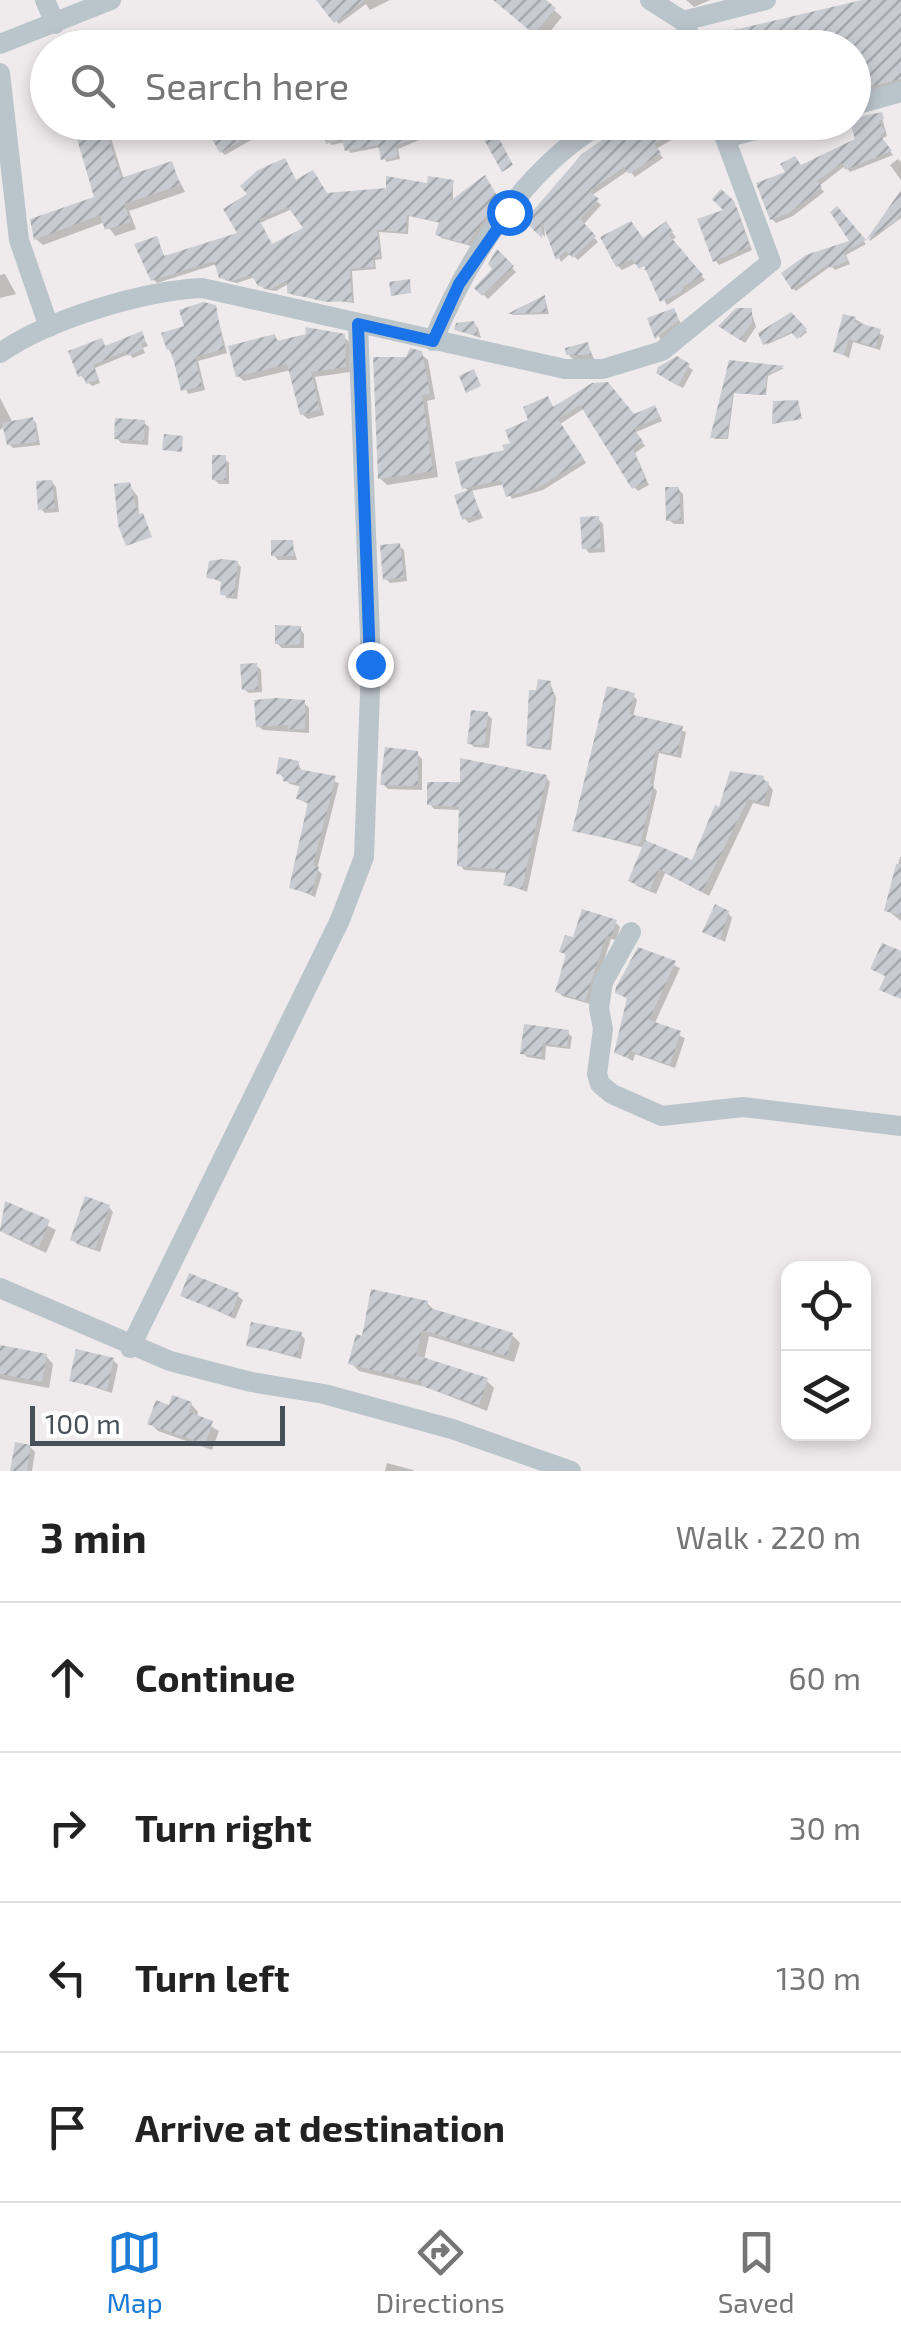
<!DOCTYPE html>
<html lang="en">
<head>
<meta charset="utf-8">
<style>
  body { margin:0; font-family:"Exo 2",sans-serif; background:#f6f6f6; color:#222 }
  .controls { position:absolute; right:30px; bottom:30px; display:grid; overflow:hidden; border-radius:20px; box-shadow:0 5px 15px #0003 }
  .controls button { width:90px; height:90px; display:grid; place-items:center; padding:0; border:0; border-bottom:2px solid #e0e0e0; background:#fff; color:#222; font:50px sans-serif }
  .scale { position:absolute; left:30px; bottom:25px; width:255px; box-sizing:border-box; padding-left:10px; border:5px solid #455058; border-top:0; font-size:28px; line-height:35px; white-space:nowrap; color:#455058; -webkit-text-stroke:8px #fff; paint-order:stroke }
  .stop { position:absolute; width:30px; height:30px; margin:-22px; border:8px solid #1a73e8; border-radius:50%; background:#fff }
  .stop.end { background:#1a73e8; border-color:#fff; box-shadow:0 2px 10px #0008 }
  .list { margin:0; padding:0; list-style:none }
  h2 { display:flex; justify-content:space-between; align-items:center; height:130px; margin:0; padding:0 40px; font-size:42px }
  h2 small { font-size:32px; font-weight:400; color:#767676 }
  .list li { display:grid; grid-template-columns:65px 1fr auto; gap:30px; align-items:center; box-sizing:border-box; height:150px; padding:0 40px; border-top:2px solid #e0e0e0 }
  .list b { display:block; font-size:38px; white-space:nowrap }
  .list em { font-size:32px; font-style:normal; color:#767676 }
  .icon { flex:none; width:55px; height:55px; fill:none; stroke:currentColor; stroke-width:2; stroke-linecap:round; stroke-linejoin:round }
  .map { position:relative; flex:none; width:901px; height:1471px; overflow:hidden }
  .search { position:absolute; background:#fff; box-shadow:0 5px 15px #0003; left:30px; right:30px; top:30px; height:110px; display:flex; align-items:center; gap:25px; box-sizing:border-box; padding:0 35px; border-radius:55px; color:#767676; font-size:38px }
  .sheet { height:730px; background:#fff }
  nav { display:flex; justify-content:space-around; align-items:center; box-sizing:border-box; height:140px; border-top:2px solid #e0e0e0; background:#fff; font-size:28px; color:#767676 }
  nav a { display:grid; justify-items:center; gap:5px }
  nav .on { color:#1c7bd7 }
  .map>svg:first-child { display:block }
</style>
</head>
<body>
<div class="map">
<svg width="901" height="1471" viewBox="0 0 901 1471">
  <defs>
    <pattern id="building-hatch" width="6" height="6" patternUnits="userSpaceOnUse" patternTransform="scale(2.5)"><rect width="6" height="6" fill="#c8cbd1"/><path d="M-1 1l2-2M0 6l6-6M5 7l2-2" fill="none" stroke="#a4a7ac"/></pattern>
  </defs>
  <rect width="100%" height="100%" fill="#efebec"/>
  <!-- shadow -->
  <path fill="#0003" fill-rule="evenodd" d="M326,0H390L370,10L366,4L339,24L322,3Z
    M495,0H542L562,17L543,40Z
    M686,0H710L694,7Z
    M882,0H901V82L854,99V48Z
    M881,114L887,136L881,139L893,155L850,172L845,166L819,186L824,192L793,216L776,223L772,219L801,168L858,141Z
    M74,122H106L124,180L171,164L185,192L129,211L136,229L115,236L105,222L43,245L36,239L97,199Z
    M249,122H281L283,128L267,131L225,155L222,152Z
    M324,122H425L431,135L398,149L400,159L386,162L381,147L350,153L346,142L331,145Z
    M618,122H628L638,137L665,122L675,138L656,149L663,158L635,177L629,170L591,196L601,205L583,225L598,242L578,260L571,253L561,262L544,225L545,237L528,221L619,128Z
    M898,159L901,162V180L890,165Z
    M488,181L500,204L471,246L441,238V223L409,216L408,234L379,232L382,259L375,260L376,269L352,271L354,303L293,295L290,283L276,291L264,289L255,277L237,283L225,280L217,264L157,283L153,279L156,239L165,258L241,235L297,182L327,196L453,183V202ZM292,209L306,228L273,247L260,223Z
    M721,192L737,208L752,250L719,265L716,261L727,211Z
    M901,194V218L870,241L869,240Z
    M837,209L866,244L846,255L850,264L835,270L831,266L796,291L793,288L853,242Z
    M669,229L676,237L671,241L705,280L667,305L648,270H643L656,262H638L622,270L618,266L643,240Z
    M498,253L516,272L488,299L477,288L496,269Z
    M5,274L16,294L0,298V275Z
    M545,298L549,314L511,315Z
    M215,308L227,353L198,361L205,390L188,394L169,349Z
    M673,310L682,325L662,342L650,319Z
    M751,311L756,327L745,343L726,330Z
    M791,315L807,332L800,338L795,332L766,345Z
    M855,319L884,336L880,350L853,342L849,358L836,351Z
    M473,323L478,328L481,338L457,330Z
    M141,334L148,346L143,348L145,353L133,358L129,354L95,368L100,383L92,386L80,375L102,341L106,348Z
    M343,336L349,342L350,372L315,377L324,415L308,419L302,414L291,370L244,381L238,376L275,337L280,343Z
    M588,345L594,359H573L568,354Z
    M421,354L428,360L435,399L427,401L438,477L387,485L380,478L408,359Z
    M677,359L693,370L683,388L664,377Z
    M731,362L784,368L768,376L766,395L734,393L728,439H714Z
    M592,385L634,417L654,408L658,412L662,421L636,432L645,446L635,453L649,485L638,491L634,487L585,408L560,424L586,463L543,490L512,499L505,484L471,491L483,518L469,523L464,518L469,492L465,488L507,452L548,399L554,409Z
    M0,398L13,423L32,419L36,423L40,445L13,448L9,444L5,426L0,430Z
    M144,423L149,427L148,445L121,443L117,438Z
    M224,458L229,463V484H219L214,479Z
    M52,482L56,487L59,512L45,513L41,509Z
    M129,485L138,497L139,516L128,543Z
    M678,489L683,494L684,524H674L669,520Z
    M598,519L603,524L605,552L589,553L585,548Z
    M292,543L297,560H278L274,555Z
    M399,546L404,550L407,581L390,583L385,578Z
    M237,563L241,567L237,599L226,598L224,583L209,577Z
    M300,629L304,634V648H282L277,643Z
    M256,665L261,670L262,692L249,693L244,689Z
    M550,683L556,698L551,750L532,748L529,745Z
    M633,695L637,700L633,717L686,732L681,758L659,753L653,787L657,791L645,842L693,863L763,778L773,790L769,807L753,803L709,896L665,873L656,894L637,886L631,880L645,848L575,830Z
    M304,703L309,708V733L263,730L258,726Z
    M487,714L492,719L489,748L474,747L470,743Z
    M417,754L422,759V790L388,789L383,784Z
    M298,763L302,772L339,783L317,869L322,874L315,897L292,887L310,805L299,799L302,787L290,784L279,773Z
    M546,777L550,782L527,892L506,884L509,873L464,870L460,865L461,810L434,809L430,804Z
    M900,857H901V921L887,910Z
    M728,913L732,918L725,942L705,931Z
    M615,922L620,927L616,940L611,939L590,1004L562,996L558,991L568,957L562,951L574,940Z
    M640,950L680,968L654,1025L685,1038L675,1068L635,1054L633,1061L616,1052L629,1000L618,992Z
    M526,1027L568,1033L572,1037L570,1049L546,1046L545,1060L527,1057L523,1053Z
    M6,1204L56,1230L46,1253L0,1231Z
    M109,1207L113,1212L100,1252L77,1244L73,1240Z
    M183,1295L238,1296L243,1300L235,1319Z
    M427,1303L436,1312L512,1335L520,1343L514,1362L429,1336L424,1360L486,1380L494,1388L487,1411L426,1387L359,1371L351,1363L364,1339Z
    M300,1334L305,1339L301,1359L249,1345Z
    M0,1348L46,1356L53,1364L49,1388L0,1379Z
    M113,1360L118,1365L112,1393L72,1380Z
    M191,1404L198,1412L197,1418L219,1431L212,1450L158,1431L150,1423L171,1408Z
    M30,1447L35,1452L32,1471H13Z
    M387,1463L413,1470L414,1471H385Z"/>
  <!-- building -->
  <path fill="url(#building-hatch)" fill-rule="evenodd" d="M316,0H365L334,23Z
    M493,0H546L556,8L534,34Z
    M862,0H901V79L854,91V48H711L708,36Z
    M882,112L884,119L879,121L885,132L880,135L892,151L845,170L842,163L817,181L822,187L789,213L770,220L756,183L785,172L780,164L795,156L801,165L855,139L850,122L854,118Z
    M72,122H103L121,178L172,161L180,185L124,204L131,222L105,230L100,215L34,240L30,219L94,197Z
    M218,122H274L220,153L206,129Z
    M333,122H365L367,129L389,122L452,123L396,146L398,157L381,160L378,145L345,151L342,140L326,144L322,125Z
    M618,122H629L637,134L667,122L673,134L654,144L661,153L629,174L624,167L589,191L599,199L580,219L596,236L573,258L566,251L556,260L541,220L542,238L524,221L582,154L612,133Z
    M494,129L513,165L502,172L482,136Z
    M285,158L296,180L313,170L327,193L386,188V176L427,183L428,176L454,180L450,201L485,175L499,199L467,244L435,235L439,222L407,215L406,232L377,230L380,257H373L374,267L350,269L352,301L326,302L287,293V280L271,289L258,286L251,275L232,281L219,278L214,261L151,281L134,244L157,236L164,256L237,233L223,209L247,194L240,186L258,170ZM288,207L303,228L272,244L259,219Z
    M721,189L734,201L750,246L713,262L697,219L723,210L712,199Z
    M901,190V214L895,222L866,240Z
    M837,206L866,240L844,252L848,261L830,268L828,264L792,290L781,273L806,255L849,241L830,212Z
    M631,221L643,238L666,221L673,232L669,235L703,275L682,287L684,291L660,302L644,266L639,269L632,259L616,267L600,237Z
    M497,249L514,266L482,296L474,288L492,269L488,264Z
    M410,279L411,293L391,296L389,282Z
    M545,295L546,312L507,314Z
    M203,302L216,305L224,349L195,357L202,386L181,391L171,349L167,350L161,333L184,326L179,310Z
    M674,308L679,320L655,339L647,318Z
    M736,308H752V322L740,340L718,326Z
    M791,312L807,329L797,339L791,332L763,345L758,333Z
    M843,314L856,317L854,322L881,329L876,347L849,339L844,355L833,352Z
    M474,321L478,336L454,330L456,323Z
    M305,327L345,334L346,367L311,372L320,410L300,415L287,364L236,377L228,346L275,334L277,341L306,334Z
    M142,331L146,342L141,344L143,349L128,356L126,351L93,365L99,379L86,384L83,375L78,377L68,351L102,338L105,346Z
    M588,342L591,355H566L565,348Z
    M410,348L422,351L430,394L422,395L433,471L378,479L373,357H406Z
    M677,356L690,364L678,386L656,373L658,367Z
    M729,360L785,366L767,375L765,395L733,393L727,438H710Z
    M474,369L481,386L466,393L459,376Z
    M608,382L634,414L655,405L660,417L634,428L643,442L633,449L646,481L632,489L580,405L558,419L584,459L539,487L506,497L501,480L462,489L455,462L504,450L502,445L510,443L505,430L528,420L523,407L548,396L553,407L592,383Z
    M798,400L802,419L772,424L773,401Z
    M33,417L38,442L7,445L2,423Z
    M115,418L145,420L144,441L114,439Z
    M164,434L183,436L182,452L162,450Z
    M212,455H226V480H212Z
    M52,480L55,508L38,510L36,481Z
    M130,482L138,514L143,513L152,537L126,546L118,525L114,484Z
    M665,487H679L681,520L666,521Z
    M472,489L480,514L462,520L454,495Z
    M599,516L601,548L582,549L580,517Z
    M271,540H293L294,556H271Z
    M400,543L404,577L383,580L380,545Z
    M223,559L238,561L234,596L220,595L221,580L206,578L209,561Z
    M275,625L301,626L300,645L275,644Z
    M257,663L258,689L242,690L240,664Z
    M538,679L551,681L550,692H554L549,748L526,746L529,690H536Z
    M607,686L635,693L629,714L683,726L677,755L656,750L650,784H654L640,845L572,831Z
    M276,698L305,700V729H287L288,725L256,727L254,700Z
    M471,710L488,712L485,745L467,744Z
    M385,747L418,751V786L380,785Z
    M279,757L299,761L298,769L336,776L313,865L319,867L311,894L289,888L308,802L296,799L300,784L283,781L284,775L276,774Z
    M460,758L547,775L522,889L503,885L507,870L457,866L459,807L427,805V782H460Z
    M730,771L764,776L763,780L769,782L764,803L748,799L702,892L659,869L650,890L628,881L645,840L692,860L715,805L719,807Z
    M896,864H901V915L884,911Z
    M715,904L729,911L720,940L702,932Z
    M582,909L617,920L611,937L606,936L585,1001L555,992L566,954L559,952L565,935L573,937Z
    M882,943L901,951V999L879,990L885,976L870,969Z
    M638,947L676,961L649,1020L681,1031L670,1065L630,1051L628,1058L614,1053L627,998L615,993L616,987Z
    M524,1024L569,1030L567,1047L543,1043L541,1057L520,1054Z
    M85,1196L110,1205L95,1249L70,1240Z
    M5,1201L50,1220L39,1247L0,1231Z
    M189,1273L239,1293L231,1316L180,1296Z
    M371,1289L428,1301L427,1307L513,1333L507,1356L422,1330L416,1355L488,1378L479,1405L421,1386L422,1382L348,1364L356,1334L362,1336Z
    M251,1322L302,1332L297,1356L246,1346Z
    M0,1345L47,1354L42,1382L0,1374Z
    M76,1349L114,1358L107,1390L69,1381Z
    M172,1395L192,1402L189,1412L213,1421L205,1444L147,1424L156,1400L169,1405Z
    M15,1442L31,1445L27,1471H10Z"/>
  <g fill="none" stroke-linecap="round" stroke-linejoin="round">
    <!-- street -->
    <path stroke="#bac4cb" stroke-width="20" d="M45,0L55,24
      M650,0L683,21L696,48
      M683,21L766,0
      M0,44L111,0
      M0,73L19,240L49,327
      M854,105L901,92
      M433,341C467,259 525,167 604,122
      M0,353C49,319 142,291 202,288L565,369H603L662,351L771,262L725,138L786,122
      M631,932L603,982L599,1008L603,1029L597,1074L600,1084L612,1094L662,1116L743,1107L901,1126
      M0,1288L170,1361L251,1382L324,1394L452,1429L571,1471
      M130,1348L340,920L364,857L371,664L358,324"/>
  </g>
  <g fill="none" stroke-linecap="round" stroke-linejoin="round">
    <!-- route -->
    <path stroke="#1a73e8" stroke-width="12" d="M370,664L358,324L433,341L459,284L509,212"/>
  </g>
</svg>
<div class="controls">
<button><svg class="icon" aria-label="locate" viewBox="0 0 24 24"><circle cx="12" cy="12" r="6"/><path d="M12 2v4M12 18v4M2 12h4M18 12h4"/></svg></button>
<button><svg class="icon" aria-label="layers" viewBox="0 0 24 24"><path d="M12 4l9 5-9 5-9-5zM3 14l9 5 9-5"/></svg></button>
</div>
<div class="scale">100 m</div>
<div class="stop" style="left:509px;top:212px"></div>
<div class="stop end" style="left:370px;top:664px"></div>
<div class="search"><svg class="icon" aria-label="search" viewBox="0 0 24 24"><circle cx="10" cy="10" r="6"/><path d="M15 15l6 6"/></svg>Search here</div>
</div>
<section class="sheet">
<h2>3 min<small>Walk · 220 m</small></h2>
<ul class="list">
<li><svg class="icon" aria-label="ahead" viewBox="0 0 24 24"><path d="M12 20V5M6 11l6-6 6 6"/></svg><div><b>Continue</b></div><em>60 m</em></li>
<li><svg class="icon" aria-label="right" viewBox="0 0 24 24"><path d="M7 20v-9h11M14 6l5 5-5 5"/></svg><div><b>Turn right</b></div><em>30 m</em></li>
<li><svg class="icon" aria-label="left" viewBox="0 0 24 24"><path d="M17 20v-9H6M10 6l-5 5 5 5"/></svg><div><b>Turn left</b></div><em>130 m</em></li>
<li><svg class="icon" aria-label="arrive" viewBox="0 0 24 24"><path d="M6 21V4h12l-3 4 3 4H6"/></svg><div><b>Arrive at destination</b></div></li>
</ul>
</section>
<nav>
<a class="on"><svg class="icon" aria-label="map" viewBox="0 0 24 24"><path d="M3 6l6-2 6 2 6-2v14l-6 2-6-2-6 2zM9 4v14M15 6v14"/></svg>Map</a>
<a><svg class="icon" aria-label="directions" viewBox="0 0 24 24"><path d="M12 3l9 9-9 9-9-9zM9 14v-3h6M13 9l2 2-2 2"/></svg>Directions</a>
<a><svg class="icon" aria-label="saved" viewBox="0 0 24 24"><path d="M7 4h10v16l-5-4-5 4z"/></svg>Saved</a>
</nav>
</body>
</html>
